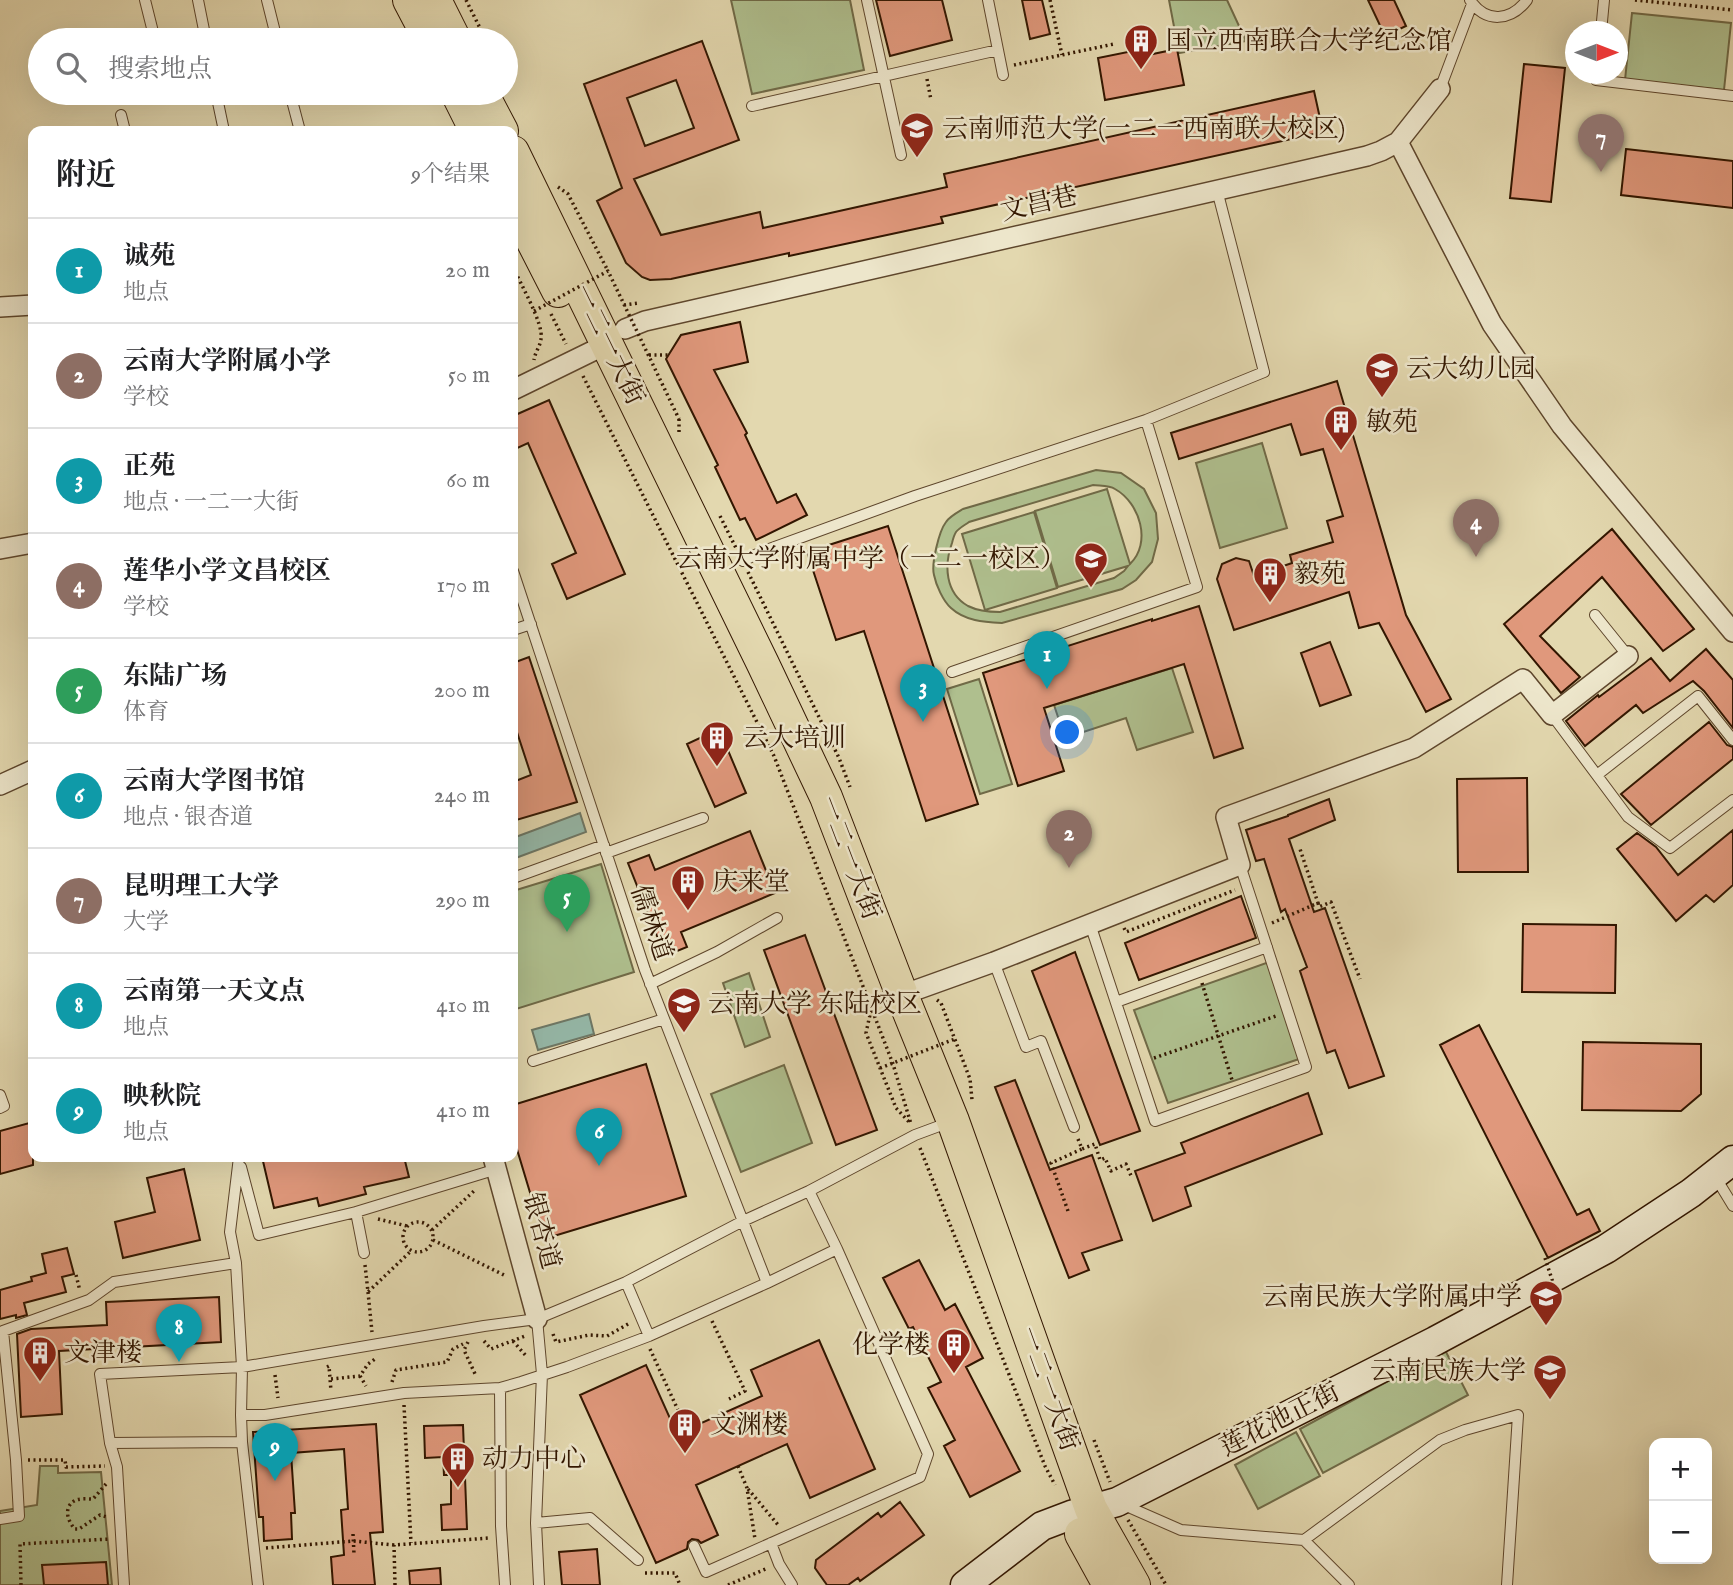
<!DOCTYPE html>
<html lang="zh">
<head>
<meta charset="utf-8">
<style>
  body { margin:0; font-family:"IM FELL English","Noto Serif SC",serif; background:#f6f6f6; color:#202124 }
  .controls { position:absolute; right:21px; bottom:21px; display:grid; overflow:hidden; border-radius:14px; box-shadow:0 7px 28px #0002 }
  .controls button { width:63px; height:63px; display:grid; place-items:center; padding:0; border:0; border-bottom:2px solid #e0e0e0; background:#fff; color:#202124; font:35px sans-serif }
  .compass { position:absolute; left:1565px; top:21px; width:63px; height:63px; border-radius:50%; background:#fff; box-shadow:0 7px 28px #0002; rotate:90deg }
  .you { position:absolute; left:1068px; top:733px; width:24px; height:24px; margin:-18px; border:5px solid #fff; border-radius:50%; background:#1a73e8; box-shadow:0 0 0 10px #1a73e833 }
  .badge { display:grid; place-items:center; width:46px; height:46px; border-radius:50%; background:#2563eb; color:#fff; font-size:23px; font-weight:700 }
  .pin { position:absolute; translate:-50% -58px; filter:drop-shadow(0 2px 4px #0008) }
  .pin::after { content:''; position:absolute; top:37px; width:24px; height:21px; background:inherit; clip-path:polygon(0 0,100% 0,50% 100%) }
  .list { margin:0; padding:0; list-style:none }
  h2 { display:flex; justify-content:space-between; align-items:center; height:91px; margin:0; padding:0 28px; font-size:30px }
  h2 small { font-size:23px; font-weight:400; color:#757577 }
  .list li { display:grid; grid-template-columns:46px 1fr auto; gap:21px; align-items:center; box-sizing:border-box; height:105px; padding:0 28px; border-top:2px solid #e0e0e0 }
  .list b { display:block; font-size:26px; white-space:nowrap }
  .list p { margin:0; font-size:23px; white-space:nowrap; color:#757577 }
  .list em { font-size:23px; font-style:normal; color:#757577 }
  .icon { flex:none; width:38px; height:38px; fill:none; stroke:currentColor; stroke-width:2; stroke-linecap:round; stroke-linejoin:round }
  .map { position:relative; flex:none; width:1733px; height:1585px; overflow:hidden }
  .search { position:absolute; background:#fff; box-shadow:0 7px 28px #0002; left:28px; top:28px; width:490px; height:77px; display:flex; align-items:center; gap:18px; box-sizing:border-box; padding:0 24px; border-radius:38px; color:#757577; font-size:26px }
  .panel { position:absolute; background:#fff; box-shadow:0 7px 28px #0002; left:28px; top:126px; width:490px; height:1036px; border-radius:14px }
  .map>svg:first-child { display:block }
</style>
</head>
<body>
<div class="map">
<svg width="1733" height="1585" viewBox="0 0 1733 1585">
  <rect width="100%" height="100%" fill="#e3d8af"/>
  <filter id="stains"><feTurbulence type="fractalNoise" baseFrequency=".00286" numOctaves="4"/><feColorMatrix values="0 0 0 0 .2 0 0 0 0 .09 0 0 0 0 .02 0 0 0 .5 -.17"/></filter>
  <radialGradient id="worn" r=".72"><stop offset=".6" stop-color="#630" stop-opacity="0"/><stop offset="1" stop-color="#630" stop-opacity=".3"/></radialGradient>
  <!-- green -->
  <path fill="#afbf8e" stroke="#706a47" stroke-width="2" fill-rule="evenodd" d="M731,0H850L864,70L752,94Z
    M1169,0H1227L1246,41L1179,53Z
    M1632,13L1731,23L1724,90L1625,80Z
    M1262,443L1287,528L1220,548L1196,463Z
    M1096,470L1121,473L1144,489L1156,513L1158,539L1152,562L1136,580L1122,589L1002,623C984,622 965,621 951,608C943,601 936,585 934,575C931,564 939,531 946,522C949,517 958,512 963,509ZM1093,485C1100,486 1109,485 1115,489C1140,503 1152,543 1130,564L1107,489L1035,511L1058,587L1128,566L1124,571L1114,578L1000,612C989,612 978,611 968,606C945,593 944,565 952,543C953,539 954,535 956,532C959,528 965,525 969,522Z
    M1034,512L1057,588L985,610L962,534Z
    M1172,668L1193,732L1137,750L1126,718L1065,738L1054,705Z
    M979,679L1012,784L980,794L947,689Z
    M601,864L634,972L513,1010V891Z
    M1269,962L1299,1059L1168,1103L1134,1010Z
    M749,973L770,1037L745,1047L723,983Z
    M784,1065L812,1143L741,1172L711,1094Z
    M1445,1350L1468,1395L1323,1473L1300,1429Z
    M1296,1432L1320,1476L1258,1509L1235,1465Z
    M40,1466H58V1473L101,1472L112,1585H0V1511L37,1505Z"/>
  <!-- water -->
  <path fill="#95baab" stroke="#6d7867" stroke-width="2" d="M580,813L586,832L513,859V838Z
    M589,1014L594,1034L538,1050L532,1030Z"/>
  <!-- building -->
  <path fill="#e0987c" stroke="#321600" stroke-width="2" fill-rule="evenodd" d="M876,0H942L952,40L890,56Z
    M1022,0H1042L1050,34L1030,39Z
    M1368,0H1394L1406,26L1385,36Z
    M702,41L739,140L634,179L661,235L760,212L763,228L947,187L944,174L1314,91L1323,132L941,217L943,223L789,256V253L671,279L650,280L642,277L626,263L597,201L622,188L584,84ZM676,80L694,128L645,146L627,98Z
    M1146,41L1148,55L1177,49L1184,85L1105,100L1098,58L1128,52L1127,44Z
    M1524,64L1565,68L1551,202L1510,198Z
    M1626,149L1733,161V208L1621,195Z
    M740,322L748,362L714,370L747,433L745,435L777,503L796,494L807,515L756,540L745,518L740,520L715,467L718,465L666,359L681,335Z
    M1337,381L1406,615L1451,699L1426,712L1379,623L1359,628L1349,592L1234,630L1217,579L1222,564L1236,558L1249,561L1254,576L1292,563L1290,555L1333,542L1327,521L1343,516L1323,449L1301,455L1291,424L1179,459L1171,433Z
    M549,400L625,574L567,599L552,564L576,553L528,443L513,450V416Z
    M888,526L978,804L926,821L864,631L836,640L807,552Z
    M1612,529L1694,629L1663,651L1602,577L1540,636L1580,677L1561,693L1504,624Z
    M1199,606L1243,748L1214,758L1184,664L1044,708L1064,771L1018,786L983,673L1152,619V621Z
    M1330,642L1351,695L1320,706L1301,653Z
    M1706,649L1733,680V728L1704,691L1693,681L1643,713L1636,705L1585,746L1566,721L1598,695L1599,697L1651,658L1670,681Z
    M529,657L577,802L513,821V782L531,775L513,720V663Z
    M1709,722L1727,745L1733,747V759L1651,825L1621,794Z
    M719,729L746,793L715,807L687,744Z
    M1527,778L1528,872H1458L1457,779Z
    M1329,799L1335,820L1289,839L1314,912L1325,908L1384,1076L1349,1088L1335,1050L1327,1053L1300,971L1307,967L1285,909L1281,912L1264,859L1256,861L1246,830L1288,816V815Z
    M1733,830V885L1714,902L1706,895L1676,921L1617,849L1637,833L1656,847L1678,875Z
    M750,831L775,893L681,932L687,947L665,956L628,863L649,855L655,870Z
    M1241,896L1256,938L1139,980L1125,943Z
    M1523,924L1616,925L1615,993L1522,992Z
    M805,935L877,1130L836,1145L764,950Z
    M1075,952L1140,1131L1100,1145L1032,971Z
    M1479,1025L1577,1215L1589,1209L1600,1231L1548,1258L1440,1045Z
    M1583,1042L1701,1044V1094L1681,1111L1582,1110Z
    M646,1064L686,1196L544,1239L513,1136V1105Z
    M1015,1080L1050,1170L1092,1155L1122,1240L1082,1253L1089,1270L1069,1278L995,1087Z
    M1308,1093L1322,1134L1185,1187L1191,1206L1153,1221L1135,1171L1185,1153L1181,1143Z
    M33,1122V1165L0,1174V1131Z
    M262,1157H404L409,1177L364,1187L366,1194L319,1206L317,1198L274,1208Z
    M184,1169L200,1240L123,1258L115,1222L155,1212L147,1178Z
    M67,1248L74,1274L62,1277L66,1292L24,1303L27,1315L16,1318V1315L0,1319V1290L32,1281L31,1277L46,1273L42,1254Z
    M919,1260L945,1310L955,1304L983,1358L966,1367L1020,1471L970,1497L944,1446L955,1440L928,1388L941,1382L913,1327L909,1329L883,1278Z
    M219,1297L221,1342L59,1351L62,1414L21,1417L17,1334L31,1329L107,1325L106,1302Z
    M819,1340L875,1469L810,1498L787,1444L696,1485L718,1535L701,1543L698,1540L692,1539L688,1542L687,1549L656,1563L580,1395L646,1365L677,1434L762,1396L751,1370Z
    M376,1424L383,1532L370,1533L375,1585H333L331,1557L344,1555L341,1510L348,1509L344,1449L291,1453L295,1513H291L292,1539L264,1541L263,1517H259L253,1432Z
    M463,1425L467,1529L442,1530L441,1505L451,1504V1475H444L443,1457L425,1458L424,1426Z
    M900,1502L924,1535L860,1581L858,1578L848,1585H827L815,1568L816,1560L878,1513L881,1517Z
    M597,1549L600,1585H562L559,1552Z
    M106,1562L108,1585H44L42,1565Z
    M440,1568L441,1585H410L409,1571Z"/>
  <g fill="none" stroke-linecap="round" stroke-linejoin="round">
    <!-- lane casing -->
    <g stroke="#5e462c" stroke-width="12">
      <path id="lane" d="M145,0L155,40
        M198,0L206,40
        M267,0L277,40
        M867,0L901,155
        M988,0L1003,75
        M1470,0C1486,24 1511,21 1527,0
        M1601,32L1604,0
        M1596,74V80L1733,96
        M1440,89L1472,4
        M216,93L224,131
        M290,93L300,131
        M752,106L998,50
        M121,115L125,131
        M743,561L761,552L915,496L1146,420L1264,372L1217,190
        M513,571L645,970L767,1283
        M1595,615L1628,656
        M513,630L531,624
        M952,672L1197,587L1146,420
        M1552,715L1628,817L1670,848L1733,800
        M1597,775L1698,696L1733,740
        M606,853L703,818
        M513,878L604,845
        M1090,924L1155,1121L1306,1067L1240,865
        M994,962L1026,1047L1041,1041L1074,1127
        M650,984L717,952L777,918
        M1116,1002L1267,947
        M533,1061L664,1019
        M0,1095L4,1106L0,1108
        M239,1157L230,1232L236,1263L242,1367L241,1415
        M241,1167L259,1235L356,1212L364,1253
        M1716,1178L1733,1206
        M356,1212L497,1169
        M626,1282L649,1336
        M500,1388L501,1526L505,1585
        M242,1442L258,1585
        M110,1443L242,1442L241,1415H265L404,1393L500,1388L521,1382L567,1367L649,1336L767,1283L837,1249L809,1191
        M1124,1505L1181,1530L1304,1540
        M0,1519L19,1516L16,1460L3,1331L89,1300L114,1282L236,1263
        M536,1523L539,1585
        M771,1543L779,1564L792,1585
        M694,1546L706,1572L920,1477L928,1454L837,1249
        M638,1560L590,1518L536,1523L542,1374L537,1319L626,1282L743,1221L809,1191L915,1135L950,1122
        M124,1585L117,1467L110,1443L100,1374L242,1367L484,1326L537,1319
        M1349,1585L1304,1540L1440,1440L1465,1430L1518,1415L1507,1585"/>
    </g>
    <!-- street casing -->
    <g stroke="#5e462c" stroke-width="22">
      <path id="street" d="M1398,142L1492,324L1562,426L1733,632
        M0,307L33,305
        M625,329L645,321L1367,156L1381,151L1398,142L1440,89
        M513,390L607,344
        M0,549L33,543
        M0,785L33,770
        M902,995L994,962L1240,865L1226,817L1414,748L1523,679L1552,715L1628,656
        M493,1157L537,1319"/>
    </g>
    <!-- secondary casing -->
    <g stroke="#321600" stroke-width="31">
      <path id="secondary" d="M965,1585L1042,1526L1071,1515L1117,1502L1435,1341L1606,1249L1691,1193L1733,1160"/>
    </g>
    <!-- primary casing -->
    <g stroke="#321600" stroke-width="34">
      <path id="primary" d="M409,0L430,40
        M435,0L455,40
        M457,93L476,131
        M482,93L502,131
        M513,152L763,664L826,797L902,995L953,1121L1091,1509L1134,1585
        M513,203L558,291
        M1081,1534L1109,1585"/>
    </g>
    <!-- path -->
    <path stroke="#321600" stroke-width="3.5" stroke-dasharray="2 3.5" stroke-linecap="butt" d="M466,0L486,40
      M1050,0L1062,55
      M1635,0L1733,10
      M1014,65L1114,44
      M927,79L931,100
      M558,187L568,194L608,271
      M513,267C520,283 544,324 541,339C540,347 535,352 534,360
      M624,305L639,303
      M551,314L566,344
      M649,355H669
      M583,376L774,756L893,1064L911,1124
      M679,419V434
      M720,516L737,550
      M748,572L839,758L850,787
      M1318,903L1319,907L1331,902L1360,979
      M1272,923L1318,903L1300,849
      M1124,928L1126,932L1235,890
      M1202,983L1232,1080
      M937,1000L941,1003L970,1079L972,1100
      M871,1010L866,1033L896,1108L910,1123
      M1154,1058L1276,1016
      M1078,1139L1082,1149L1095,1144L1100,1160L1105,1158L1111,1171L1126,1164L1132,1178
      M920,1148L1045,1466L1055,1485
      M1068,1211L1051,1163L1082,1149
      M378,1219L407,1226
      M403 1237a15 15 0 1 1 30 0a15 15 0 1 1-30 0Z
      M432,1230L475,1190
      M433,1240L506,1276
      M365,1265L368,1292L411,1251
      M76,1275L80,1291
      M368,1292L372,1332
      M712,1321L745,1391L729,1399
      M553,1334L556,1342L589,1335L607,1336L630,1323
      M484,1341L491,1349L525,1336
      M513,1341L527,1357
      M468,1342L464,1350L476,1376
      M650,1349L682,1419L696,1413
      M327,1367L329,1366L331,1391
      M275,1375L278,1398
      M360,1376L366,1386
      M331,1379L360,1376L368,1364L375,1359
      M392,1382L396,1370L447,1362L453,1349L463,1344
      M404,1405L411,1543
      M1094,1440L1110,1482
      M28,1460H65L66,1467L105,1466
      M738,1466L747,1488L755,1539
      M106,1484L93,1499C87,1499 79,1498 74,1501C63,1508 68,1522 75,1529H79L100,1515L107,1517
      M748,1489L779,1526
      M1128,1520L1166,1585
      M266,1548L353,1541L394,1545
      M645,1573H675L680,1585
      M21,1585L20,1544L110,1539
      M395,1585L394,1545L489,1538
      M728,1585L768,1568"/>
    <!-- lane -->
    <use href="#lane" stroke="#ede6cb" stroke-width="10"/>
    <!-- street -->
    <use href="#street" stroke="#ede6cb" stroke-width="19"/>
    <!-- secondary -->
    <use href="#secondary" stroke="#ede6cb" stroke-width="28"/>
    <!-- primary -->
    <use href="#primary" stroke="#e3d8af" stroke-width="32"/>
    <!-- path-bridge -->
    <path stroke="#321600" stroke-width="3.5" stroke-dasharray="2 3.5" stroke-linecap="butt" d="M534,311L608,271L679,419
      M880,1068L955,1039
      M1545,1258L1559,1301
      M353,1534L354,1554"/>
  </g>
  <!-- icons -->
  <defs>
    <g id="building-pin" transform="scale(1.75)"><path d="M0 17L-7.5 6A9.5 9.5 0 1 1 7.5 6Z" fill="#8f2418" stroke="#ede6cb"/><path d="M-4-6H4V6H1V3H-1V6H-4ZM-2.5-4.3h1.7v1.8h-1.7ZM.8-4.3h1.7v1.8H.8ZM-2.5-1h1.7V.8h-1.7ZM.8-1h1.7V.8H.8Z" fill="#fff"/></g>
    <g id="university-pin" transform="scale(1.75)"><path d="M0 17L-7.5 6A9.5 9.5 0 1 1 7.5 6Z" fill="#8f2418" stroke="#ede6cb"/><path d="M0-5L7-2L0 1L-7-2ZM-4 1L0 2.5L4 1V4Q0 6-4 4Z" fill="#fff"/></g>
    <g id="school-pin" transform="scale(1.75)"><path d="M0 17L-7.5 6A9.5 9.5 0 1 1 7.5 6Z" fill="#8f2418" stroke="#ede6cb"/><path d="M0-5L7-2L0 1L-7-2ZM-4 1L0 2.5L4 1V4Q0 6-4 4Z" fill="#fff"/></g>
  </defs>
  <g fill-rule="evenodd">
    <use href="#building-pin" x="1141" y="41"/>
    <use href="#university-pin" x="917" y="129"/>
    <use href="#school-pin" x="1382" y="369"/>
    <use href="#building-pin" x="1341" y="422"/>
    <use href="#school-pin" x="1091" y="559"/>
    <use href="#building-pin" x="1270" y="574"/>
    <use href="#building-pin" x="717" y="738"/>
    <use href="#building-pin" x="688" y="882"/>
    <use href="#university-pin" x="684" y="1004"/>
    <use href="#school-pin" x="1546" y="1297"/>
    <use href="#building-pin" x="954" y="1345"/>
    <use href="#building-pin" x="40" y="1353"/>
    <use href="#university-pin" x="1550" y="1371"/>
    <use href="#building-pin" x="685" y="1425"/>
    <use href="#building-pin" x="458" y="1459"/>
  </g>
  <g text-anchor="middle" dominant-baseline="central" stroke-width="5" stroke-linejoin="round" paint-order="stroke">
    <!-- poi labels -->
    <g font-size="26" fill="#321600" stroke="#ede6cb" text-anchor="start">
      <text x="1166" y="41">国立西南联合大学纪念馆</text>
      <text x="942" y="129">云南师范大学(一二一西南联大校区)</text>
      <text x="1406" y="369">云大幼儿园</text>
      <text x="1366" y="422">敏苑</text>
      <text x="1066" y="559" text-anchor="end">云南大学附属中学（一二一校区）</text>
      <text x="1294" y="574">毅苑</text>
      <text x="742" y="738">云大培训</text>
      <text x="712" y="882">庆来堂</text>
      <text x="708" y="1004">云南大学 东陆校区</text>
      <text x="1522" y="1297" text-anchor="end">云南民族大学附属中学</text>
      <text x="930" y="1345" text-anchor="end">化学楼</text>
      <text x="64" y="1353">文津楼</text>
      <text x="1526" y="1371" text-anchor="end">云南民族大学</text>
      <text x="710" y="1425">文渊楼</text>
      <text x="482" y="1459">动力中心</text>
    </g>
    <!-- street labels -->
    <g font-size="26" fill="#321600" stroke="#ede6cb">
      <text transform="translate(1039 204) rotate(-13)">文昌巷</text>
      <text transform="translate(608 345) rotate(64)">一二一大街</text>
      <text transform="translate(849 858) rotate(69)">一二一大街</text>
      <text transform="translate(651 923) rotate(71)">儒林道</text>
      <text transform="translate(541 1231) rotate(75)">银杏道</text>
      <text transform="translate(1048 1389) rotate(70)">一二一大街</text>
      <text transform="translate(1280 1420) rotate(-27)">莲花池正街</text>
    </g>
  </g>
  <rect width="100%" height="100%" filter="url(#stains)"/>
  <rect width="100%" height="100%" fill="url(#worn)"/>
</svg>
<div class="controls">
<button>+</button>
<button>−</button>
</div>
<svg class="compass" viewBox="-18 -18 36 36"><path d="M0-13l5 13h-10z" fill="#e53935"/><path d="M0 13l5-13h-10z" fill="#757577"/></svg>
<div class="you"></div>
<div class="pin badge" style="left:1047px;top:689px;background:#0f9aa8">1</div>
<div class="pin badge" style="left:1069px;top:868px;background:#8d6e63">2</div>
<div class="pin badge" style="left:923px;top:722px;background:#0f9aa8">3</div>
<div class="pin badge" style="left:1476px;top:557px;background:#8d6e63">4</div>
<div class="pin badge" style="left:567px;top:932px;background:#2e9e5b">5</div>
<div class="pin badge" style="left:599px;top:1166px;background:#0f9aa8">6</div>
<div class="pin badge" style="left:1601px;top:172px;background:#8d6e63">7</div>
<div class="pin badge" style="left:179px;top:1362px;background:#0f9aa8">8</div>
<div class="pin badge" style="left:275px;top:1481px;background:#0f9aa8">9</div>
<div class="search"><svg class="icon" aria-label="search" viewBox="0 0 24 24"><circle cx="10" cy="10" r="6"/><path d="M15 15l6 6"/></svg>搜索地点</div>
<section class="panel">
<h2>附近<small>9个结果</small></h2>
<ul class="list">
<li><span class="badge" style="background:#0f9aa8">1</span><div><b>诚苑</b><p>地点</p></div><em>20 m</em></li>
<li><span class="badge" style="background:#8d6e63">2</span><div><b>云南大学附属小学</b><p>学校</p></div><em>50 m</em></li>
<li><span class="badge" style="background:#0f9aa8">3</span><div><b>正苑</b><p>地点 · 一二一大街</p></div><em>60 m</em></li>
<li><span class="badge" style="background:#8d6e63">4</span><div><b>莲华小学文昌校区</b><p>学校</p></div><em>170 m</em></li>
<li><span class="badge" style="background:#2e9e5b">5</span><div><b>东陆广场</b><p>体育</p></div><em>200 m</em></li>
<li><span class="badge" style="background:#0f9aa8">6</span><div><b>云南大学图书馆</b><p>地点 · 银杏道</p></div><em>240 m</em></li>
<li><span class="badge" style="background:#8d6e63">7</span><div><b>昆明理工大学</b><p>大学</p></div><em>290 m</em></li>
<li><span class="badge" style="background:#0f9aa8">8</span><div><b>云南第一天文点</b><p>地点</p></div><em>410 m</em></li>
<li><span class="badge" style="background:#0f9aa8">9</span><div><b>映秋院</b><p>地点</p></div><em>410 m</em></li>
</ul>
</section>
</div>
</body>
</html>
